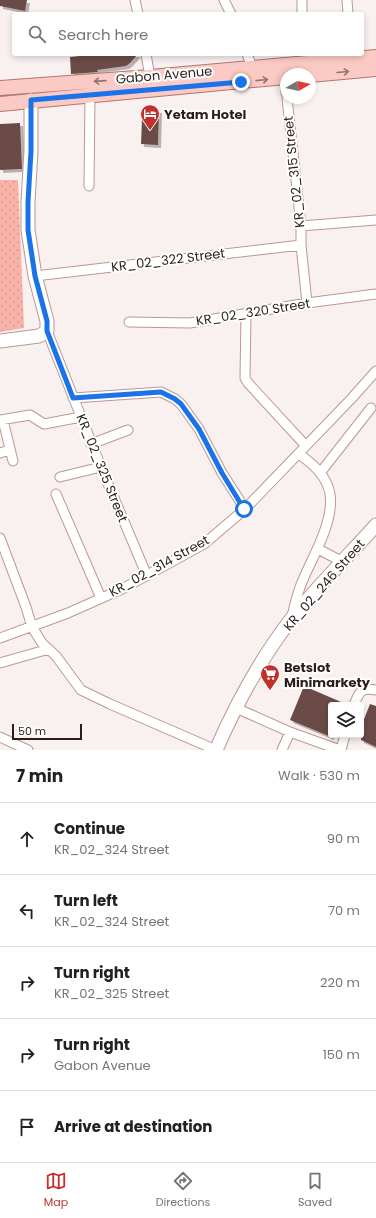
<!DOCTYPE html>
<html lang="en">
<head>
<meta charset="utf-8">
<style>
  body { margin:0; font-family:Poppins,sans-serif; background:#f2f2f2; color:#202124 }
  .controls { position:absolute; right:12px; bottom:12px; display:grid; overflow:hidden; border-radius:4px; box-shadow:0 2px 6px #0003 }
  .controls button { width:36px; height:36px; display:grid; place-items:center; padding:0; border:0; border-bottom:1px solid #e0e0e0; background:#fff; color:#202124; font:20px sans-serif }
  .compass { position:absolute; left:280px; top:68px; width:36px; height:36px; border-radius:50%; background:#fff; box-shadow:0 2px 6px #0003; rotate:81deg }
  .scale { position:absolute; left:12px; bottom:10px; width:70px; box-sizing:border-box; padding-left:4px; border:2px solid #2b1d1b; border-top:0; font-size:11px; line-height:14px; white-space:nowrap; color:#2b1d1b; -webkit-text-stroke:3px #fff; paint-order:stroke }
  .stop { position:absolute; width:12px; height:12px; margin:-9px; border:3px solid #1a73e8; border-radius:50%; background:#fff }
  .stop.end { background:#1a73e8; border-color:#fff; box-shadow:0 1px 4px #0008 }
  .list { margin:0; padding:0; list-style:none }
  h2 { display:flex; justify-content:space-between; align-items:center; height:52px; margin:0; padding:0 16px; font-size:17px }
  h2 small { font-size:13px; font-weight:400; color:#757577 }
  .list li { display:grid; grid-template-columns:26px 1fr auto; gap:12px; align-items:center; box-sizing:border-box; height:72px; padding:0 16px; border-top:1px solid #e0e0e0 }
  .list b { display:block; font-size:15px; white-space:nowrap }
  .list p { margin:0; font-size:13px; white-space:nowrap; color:#757577 }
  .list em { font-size:13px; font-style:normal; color:#757577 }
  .icon { flex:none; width:22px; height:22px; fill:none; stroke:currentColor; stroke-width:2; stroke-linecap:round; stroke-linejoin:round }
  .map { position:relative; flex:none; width:376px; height:750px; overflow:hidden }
  .search { position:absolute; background:#fff; box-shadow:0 2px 6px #0003; left:12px; right:12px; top:12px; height:44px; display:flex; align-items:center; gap:10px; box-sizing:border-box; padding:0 14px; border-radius:4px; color:#757577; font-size:15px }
  .sheet { height:412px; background:#fff }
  nav { display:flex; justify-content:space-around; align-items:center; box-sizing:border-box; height:56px; border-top:1px solid #e0e0e0; background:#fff; font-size:11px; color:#757577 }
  nav a { display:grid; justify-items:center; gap:2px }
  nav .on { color:#c0312b }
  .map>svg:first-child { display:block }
</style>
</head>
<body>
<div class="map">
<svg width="376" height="750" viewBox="0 0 376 750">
  <defs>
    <pattern id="park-dots" width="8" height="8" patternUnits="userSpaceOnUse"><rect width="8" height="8" fill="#f8b2a8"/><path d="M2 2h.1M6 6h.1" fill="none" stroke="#d59990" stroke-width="1.8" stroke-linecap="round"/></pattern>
    <filter id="shadow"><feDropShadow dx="3" dy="3" stdDeviation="0" flood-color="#0004"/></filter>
  </defs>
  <rect width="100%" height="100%" fill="#f9f1f0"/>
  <!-- park -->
  <path fill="url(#park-dots)" d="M0,180H18L24,328L0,332Z"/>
  <!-- building -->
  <path fill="#6b4b46" filter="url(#shadow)" d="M0,0H27L25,11L0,6Z
    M100,54H138L130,63L126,66L97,70L98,72L71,74L70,57Z
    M159,110L158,145L141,144L142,119L144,113L149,111Z
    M20,123L22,169L0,170V124Z
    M304,686L348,705H331V737L290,720Z
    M370,704L376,706V747L361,740V727Z"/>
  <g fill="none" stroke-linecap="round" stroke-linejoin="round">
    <!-- street casing -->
    <g stroke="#bc9792" stroke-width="11">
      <path id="street" d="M135,0L138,14
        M224,0L231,14
        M302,0V14
        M347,0L348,14
        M146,54L150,77
        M247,54L252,67
        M284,72L286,93
        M287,98L301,226V245L307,303
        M89,186L90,96
        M301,226L376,220
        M35,276L301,245
        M246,313L245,378L248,383L306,446
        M129,322L190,323L307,303L376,294
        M47,331L101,467L147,576
        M73,398L161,392L175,399L181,404L199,429L222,473L245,509
        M0,420L30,415L44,424L81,417
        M3,420L13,461
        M91,444L128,430
        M0,453L10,450
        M320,473L371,408
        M60,477L101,467
        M56,494L101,598
        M0,538L26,607L32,627L42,643L56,656L81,690L110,704L216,750
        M318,549L343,562
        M292,617C295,602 299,587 306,573C316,551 334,519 330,494C327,476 313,464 299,454
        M0,638L68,613L122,589L204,544L245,509L352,398L376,371
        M0,663L49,649
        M354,705C359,692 361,687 376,690
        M236,708L290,732L340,750
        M0,737L28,750
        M282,750L290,732
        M341,750L345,735"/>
    </g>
    <!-- secondary casing -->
    <g stroke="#bc9792" stroke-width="15">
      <path id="secondary" d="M0,341L39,336L47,331V321L35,276L28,230V202L31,151V100
        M216,750C236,704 261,658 292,618C318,586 348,556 376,525"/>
    </g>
    <!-- primary casing -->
    <g stroke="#b07770" stroke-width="16">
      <path id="primary" d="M310,75L376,69
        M0,88L150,77L376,57
        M0,104L286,77"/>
    </g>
    <!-- street -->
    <use href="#street" stroke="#fff" stroke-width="9"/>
    <!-- secondary -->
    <use href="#secondary" stroke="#fff" stroke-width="13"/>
    <!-- primary -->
    <use href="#primary" stroke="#fbcac4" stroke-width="14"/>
  </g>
  <!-- one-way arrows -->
  <defs><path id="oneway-shaft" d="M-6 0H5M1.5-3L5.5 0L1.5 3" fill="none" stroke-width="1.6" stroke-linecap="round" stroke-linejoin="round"/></defs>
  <g stroke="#937470">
    <use href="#oneway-shaft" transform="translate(343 72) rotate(-5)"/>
    <use href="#oneway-shaft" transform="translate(262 80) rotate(-6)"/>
    <use href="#oneway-shaft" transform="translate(100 81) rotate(176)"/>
  </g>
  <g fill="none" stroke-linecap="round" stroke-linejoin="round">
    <!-- route -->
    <path stroke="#1a73e8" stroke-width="5" d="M241,82L31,100V151L28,202V230L35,276L47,321V331L73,398L161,392L175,399L181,404L199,429L222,473L244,509"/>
  </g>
  <!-- icons -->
  <defs>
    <g id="hotel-pin" transform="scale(1)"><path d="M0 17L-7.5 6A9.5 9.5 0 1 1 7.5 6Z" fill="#c0312b" stroke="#fff"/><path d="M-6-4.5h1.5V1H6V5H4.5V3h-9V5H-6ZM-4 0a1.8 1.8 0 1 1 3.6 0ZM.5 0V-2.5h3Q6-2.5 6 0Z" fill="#fff"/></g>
    <g id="supermarket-pin" transform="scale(1)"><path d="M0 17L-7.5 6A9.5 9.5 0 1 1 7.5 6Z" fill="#c0312b" stroke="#fff"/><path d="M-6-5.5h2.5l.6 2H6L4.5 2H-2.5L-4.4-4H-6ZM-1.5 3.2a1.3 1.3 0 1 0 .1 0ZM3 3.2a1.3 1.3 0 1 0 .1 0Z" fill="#fff"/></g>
  </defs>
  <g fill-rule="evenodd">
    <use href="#hotel-pin" x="150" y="114"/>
    <use href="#supermarket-pin" x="270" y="674"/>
  </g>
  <g text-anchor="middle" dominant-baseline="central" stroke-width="4" stroke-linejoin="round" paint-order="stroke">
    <!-- street labels -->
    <g font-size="13" fill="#2b1d1b" stroke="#fff">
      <text transform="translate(164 75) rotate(-5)">Gabon Avenue</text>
      <text transform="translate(294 172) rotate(-96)">KR_02_315 Street</text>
      <text transform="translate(168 260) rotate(-7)">KR_02_322 Street</text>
      <text transform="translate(253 312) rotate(-9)">KR_02_320 Street</text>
      <text transform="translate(102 468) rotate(68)">KR_02_325 Street</text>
      <text transform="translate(159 566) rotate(-29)">KR_02_314 Street</text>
      <text transform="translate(324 585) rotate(-49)">KR_02_246 Street</text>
    </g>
    <!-- poi labels -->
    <g font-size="13" font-weight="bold" fill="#2b1d1b" stroke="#fff" text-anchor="start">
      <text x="164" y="114">Yetam Hotel</text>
      <text x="284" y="667">Betslot<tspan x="284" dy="15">Minimarkety</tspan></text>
    </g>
  </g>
</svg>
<div class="controls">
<button><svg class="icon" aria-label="layers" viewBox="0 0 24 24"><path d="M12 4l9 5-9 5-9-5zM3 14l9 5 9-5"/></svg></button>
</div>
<svg class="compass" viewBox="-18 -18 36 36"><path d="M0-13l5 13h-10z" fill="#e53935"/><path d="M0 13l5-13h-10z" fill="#757577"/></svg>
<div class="scale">50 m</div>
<div class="stop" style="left:244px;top:509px"></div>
<div class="stop end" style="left:241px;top:82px"></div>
<div class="search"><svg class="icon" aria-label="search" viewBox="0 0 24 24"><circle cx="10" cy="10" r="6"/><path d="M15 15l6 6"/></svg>Search here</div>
</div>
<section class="sheet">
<h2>7 min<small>Walk · 530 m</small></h2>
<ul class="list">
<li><svg class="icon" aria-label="ahead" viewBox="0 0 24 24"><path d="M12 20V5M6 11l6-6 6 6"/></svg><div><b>Continue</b><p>KR_02_324 Street</p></div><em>90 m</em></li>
<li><svg class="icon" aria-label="left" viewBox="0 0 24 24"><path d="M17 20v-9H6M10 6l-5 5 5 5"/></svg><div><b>Turn left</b><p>KR_02_324 Street</p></div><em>70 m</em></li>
<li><svg class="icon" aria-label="right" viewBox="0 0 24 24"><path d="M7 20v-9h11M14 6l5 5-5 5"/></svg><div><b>Turn right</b><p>KR_02_325 Street</p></div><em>220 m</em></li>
<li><svg class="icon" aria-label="right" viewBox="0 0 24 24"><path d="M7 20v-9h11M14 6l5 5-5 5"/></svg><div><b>Turn right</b><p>Gabon Avenue</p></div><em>150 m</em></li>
<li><svg class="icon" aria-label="arrive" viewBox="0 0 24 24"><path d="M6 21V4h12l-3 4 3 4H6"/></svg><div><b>Arrive at destination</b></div></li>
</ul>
</section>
<nav>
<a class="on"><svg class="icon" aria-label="map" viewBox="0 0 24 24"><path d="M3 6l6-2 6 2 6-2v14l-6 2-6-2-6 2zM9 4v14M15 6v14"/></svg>Map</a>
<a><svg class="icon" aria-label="directions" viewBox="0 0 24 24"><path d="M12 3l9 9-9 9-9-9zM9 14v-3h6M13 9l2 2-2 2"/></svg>Directions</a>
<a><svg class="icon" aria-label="saved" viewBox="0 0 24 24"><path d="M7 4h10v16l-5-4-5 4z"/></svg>Saved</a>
</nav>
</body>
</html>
